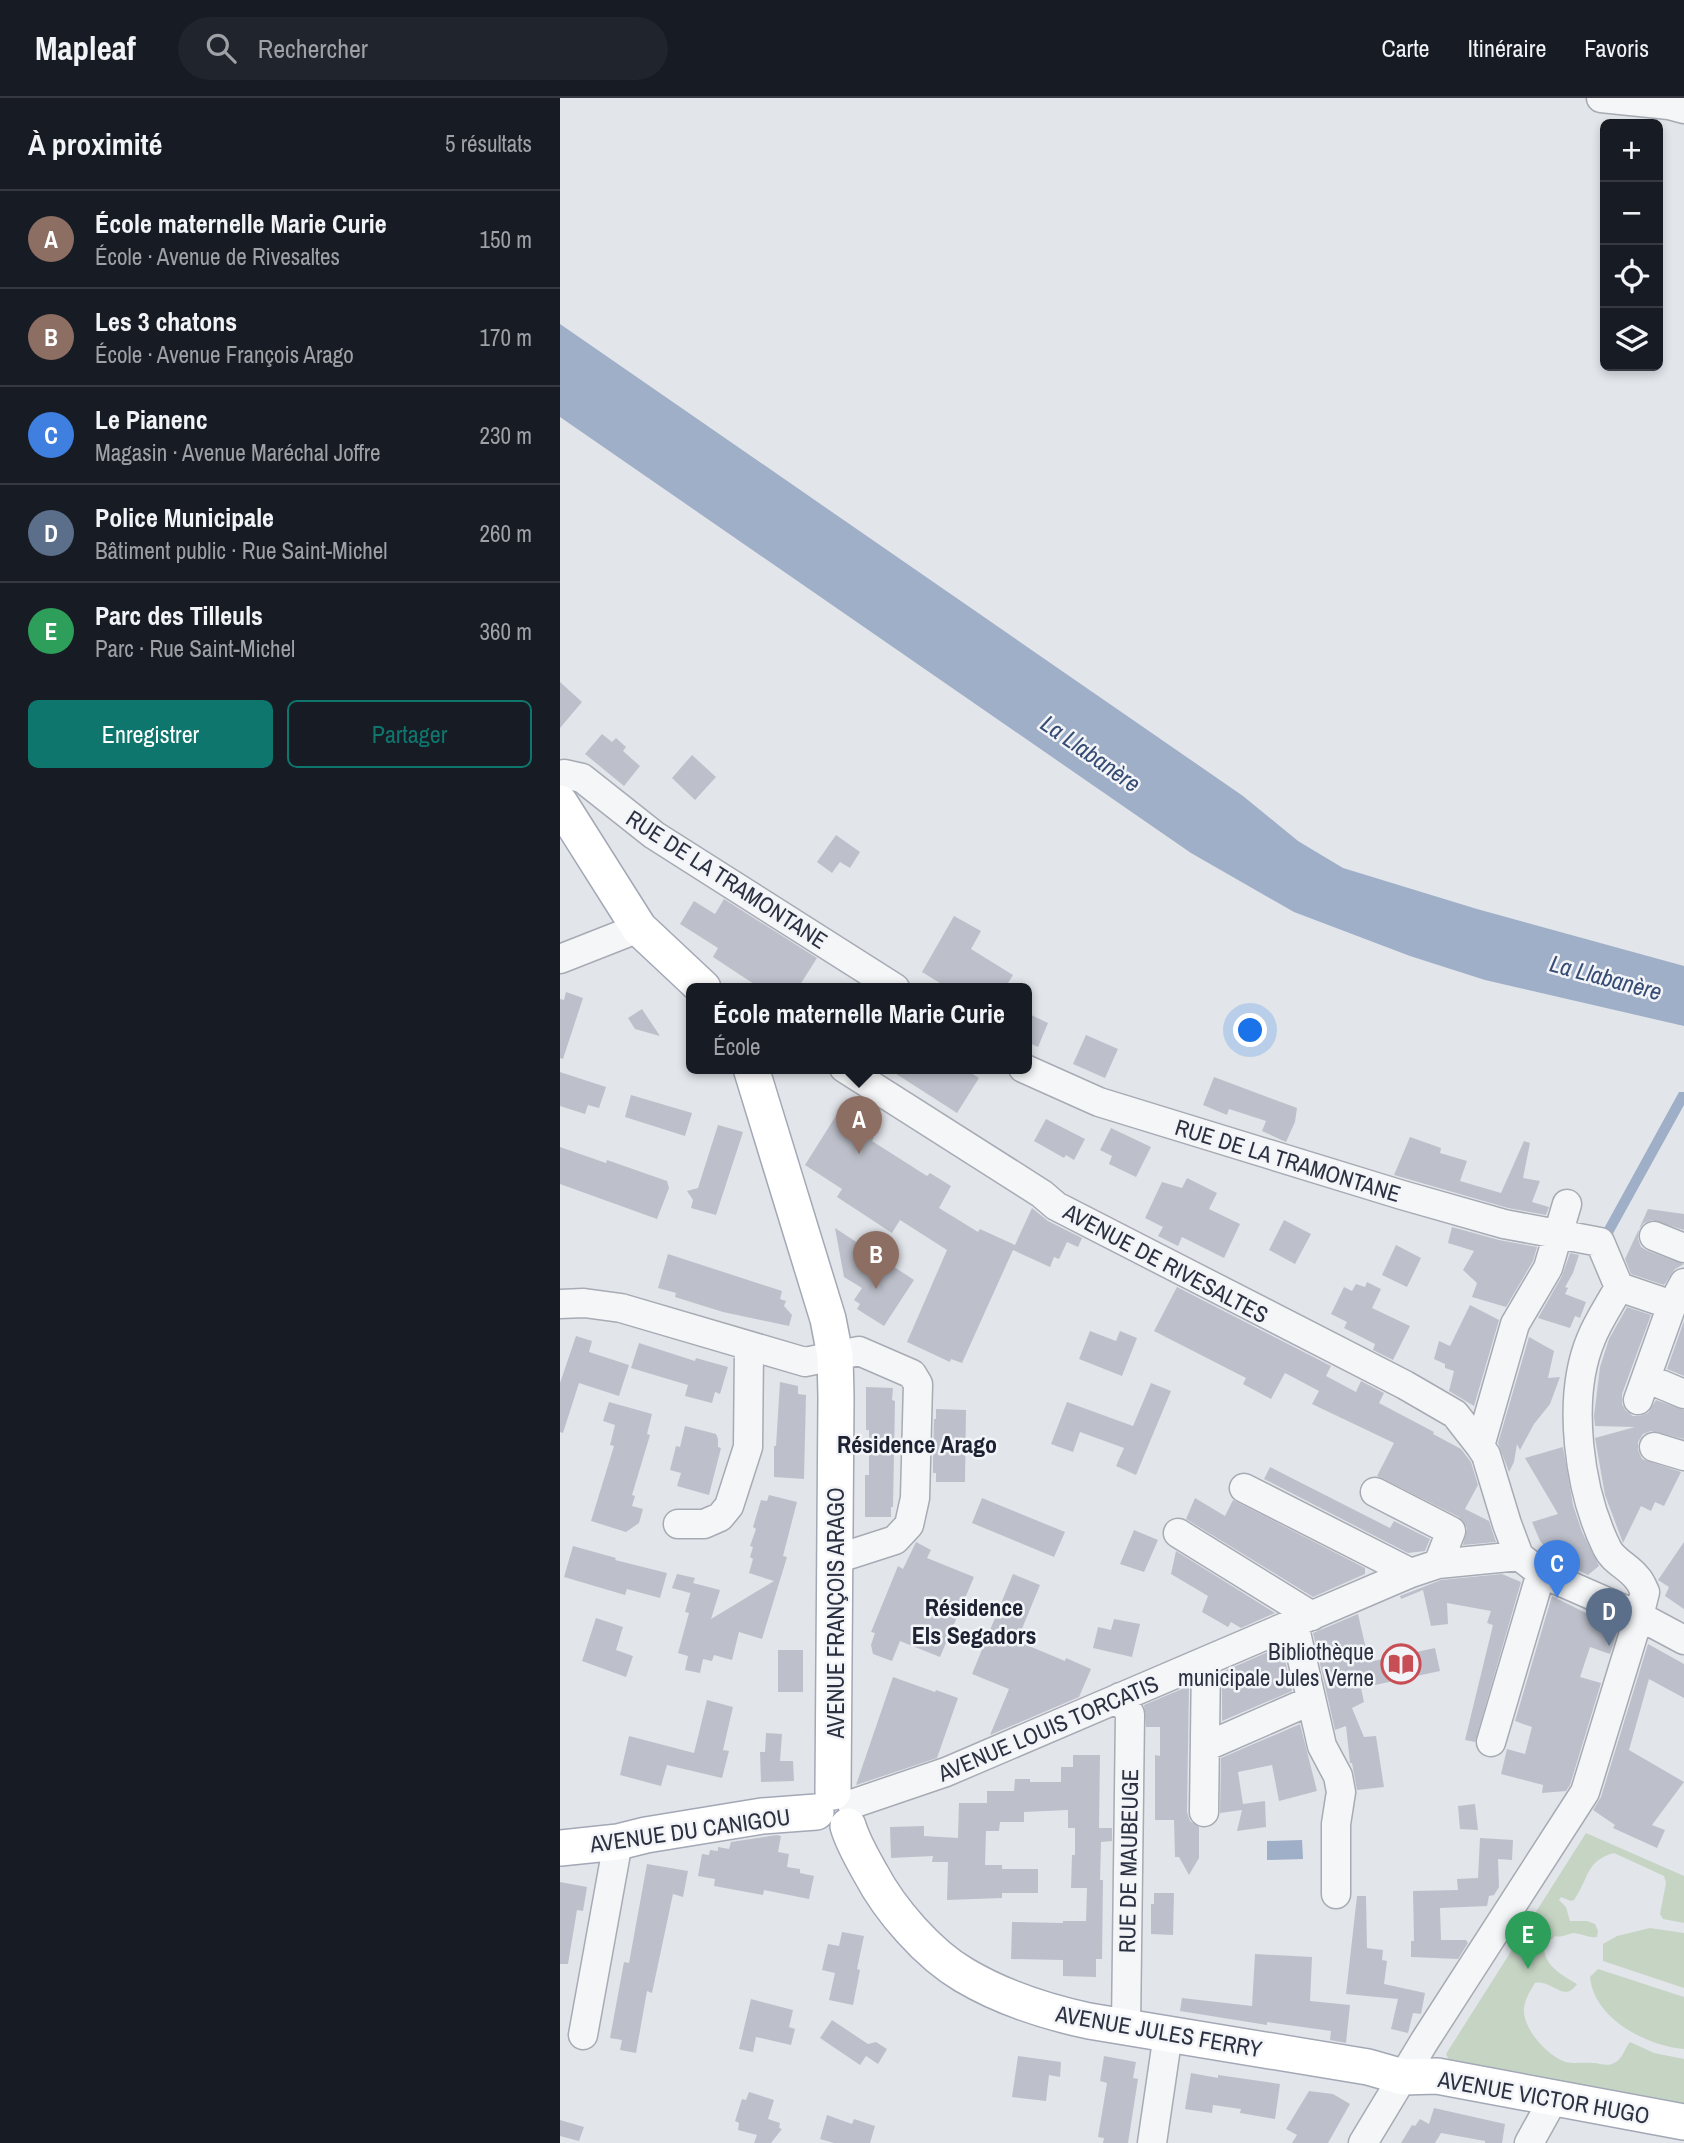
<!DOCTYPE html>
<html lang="fr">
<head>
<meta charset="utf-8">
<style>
  body { margin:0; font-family:"Archivo Narrow",sans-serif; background:#20242c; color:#f1f3f6 }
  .controls { position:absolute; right:21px; top:21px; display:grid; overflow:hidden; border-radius:10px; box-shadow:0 4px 10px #0003 }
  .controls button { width:63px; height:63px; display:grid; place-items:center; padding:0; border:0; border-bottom:2px solid #363941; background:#171b24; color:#f1f3f6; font:35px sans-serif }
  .you { position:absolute; left:691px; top:933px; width:24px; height:24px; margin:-18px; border:5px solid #fff; border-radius:50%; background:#1a73e8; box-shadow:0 0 0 10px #1a73e833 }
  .badge { display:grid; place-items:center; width:46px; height:46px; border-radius:50%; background:#0f766e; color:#fff; font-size:23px; font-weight:700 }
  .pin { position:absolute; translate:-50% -58px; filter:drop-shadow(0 2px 4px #0008) }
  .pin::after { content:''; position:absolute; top:37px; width:24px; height:21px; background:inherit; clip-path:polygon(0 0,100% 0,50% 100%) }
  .popup { position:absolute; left:126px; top:885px; width:346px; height:91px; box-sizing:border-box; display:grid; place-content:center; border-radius:10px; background:#171b24; filter:drop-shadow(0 2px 5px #0005); font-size:23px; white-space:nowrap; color:#9ea1a6 }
  .popup b { font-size:26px; color:#f1f3f6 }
  .popup::after { content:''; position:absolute; left:50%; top:100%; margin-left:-14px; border:14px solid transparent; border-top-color:#171b24 }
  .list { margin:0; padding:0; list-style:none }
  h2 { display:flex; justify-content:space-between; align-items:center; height:91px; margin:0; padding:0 28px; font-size:30px }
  h2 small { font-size:23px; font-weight:400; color:#9ea1a6 }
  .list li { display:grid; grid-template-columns:46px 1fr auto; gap:21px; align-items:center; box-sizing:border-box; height:98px; padding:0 28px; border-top:2px solid #363941 }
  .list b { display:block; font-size:26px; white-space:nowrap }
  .list p { margin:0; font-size:23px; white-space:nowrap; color:#9ea1a6 }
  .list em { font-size:23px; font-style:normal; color:#9ea1a6 }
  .actions { display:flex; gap:14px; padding:21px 28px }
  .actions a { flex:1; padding:16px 0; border:2px solid #0f766e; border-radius:10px; text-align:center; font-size:24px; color:#0f766e }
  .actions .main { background:#0f766e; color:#fff }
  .icon { flex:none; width:38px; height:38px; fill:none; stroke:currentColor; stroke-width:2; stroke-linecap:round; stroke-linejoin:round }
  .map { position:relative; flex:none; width:1124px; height:2045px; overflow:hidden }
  header { display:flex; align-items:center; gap:42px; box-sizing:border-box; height:98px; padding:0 35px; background:#171b24; border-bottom:2px solid #363941 }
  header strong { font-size:33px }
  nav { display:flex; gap:38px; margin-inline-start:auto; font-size:24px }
  .search { width:490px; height:63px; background:#20242c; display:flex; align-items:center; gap:18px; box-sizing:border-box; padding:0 24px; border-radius:38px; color:#9ea1a6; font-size:26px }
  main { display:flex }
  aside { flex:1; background:#171b24 }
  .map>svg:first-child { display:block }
</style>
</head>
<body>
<header>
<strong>Mapleaf</strong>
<div class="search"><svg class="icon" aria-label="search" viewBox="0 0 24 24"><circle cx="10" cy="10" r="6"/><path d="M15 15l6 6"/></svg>Rechercher</div>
<nav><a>Carte</a><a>Itinéraire</a><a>Favoris</a></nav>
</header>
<main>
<aside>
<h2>À proximité<small>5 résultats</small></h2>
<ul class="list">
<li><span class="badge" style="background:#8d6e63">A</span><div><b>École maternelle Marie Curie</b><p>École · Avenue de Rivesaltes</p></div><em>150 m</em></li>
<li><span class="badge" style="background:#8d6e63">B</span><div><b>Les 3 chatons</b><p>École · Avenue François Arago</p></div><em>170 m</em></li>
<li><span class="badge" style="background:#3f7fe0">C</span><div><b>Le Pianenc</b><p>Magasin · Avenue Maréchal Joffre</p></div><em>230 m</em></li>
<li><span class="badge" style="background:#5c6f8a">D</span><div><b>Police Municipale</b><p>Bâtiment public · Rue Saint-Michel</p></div><em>260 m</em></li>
<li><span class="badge" style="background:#2e9e5b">E</span><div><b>Parc des Tilleuls</b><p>Parc · Rue Saint-Michel</p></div><em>360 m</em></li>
</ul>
<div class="actions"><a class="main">Enregistrer</a><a>Partager</a></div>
</aside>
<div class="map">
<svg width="1124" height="2045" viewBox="0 0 1124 2045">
  <rect width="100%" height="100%" fill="#e2e5ea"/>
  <!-- green -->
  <path fill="#c6d4c4" d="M1026,1735L1124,1778V1825L1103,1821L1100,1816L1106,1785L1104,1778L1054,1755C1025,1763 1029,1781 1014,1802L1011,1803L1001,1799L999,1802L1006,1809L1010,1823H1027L1035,1826L1038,1833L1037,1839C1027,1840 1021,1835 1013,1835C1006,1836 1003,1840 995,1838L984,1848C983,1867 1002,1877 1017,1886C1004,1906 992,1881 975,1885C970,1893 965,1901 964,1910C962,1930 987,1958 1006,1964C1014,1966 1024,1964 1033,1965C1040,1965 1047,1969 1054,1965C1063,1961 1064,1951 1070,1944L1094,1955L1124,1961V2011L892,1968L886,1956Z
    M1090,1830L1124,1835V1890L1043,1863V1846L1057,1838Z
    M1038,1871L1124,1899V1951C1087,1948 1034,1921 1030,1879Z"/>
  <!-- water -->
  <path fill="#9fafc8" d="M0,226L683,698L738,743L783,770L917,811L1124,868V928L925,882L850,858L734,814L631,755L0,319Z
    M1119,994H1124V1007L1050,1141L1041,1136Z
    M742,1742L743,1761L707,1762V1743Z"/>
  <!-- building -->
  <path fill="#bdc0ca" d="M0,584L22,604L0,630Z
    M42,636L52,644L56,640L66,649L63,653L80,668L64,688L25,656Z
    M132,657L156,679L135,702L112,680Z
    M276,737L300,754L290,770L280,764L272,775L257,764Z
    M164,801L257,860L238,890H200L153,859L158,850L120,826L134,803L155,816Z
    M394,818L421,833L411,851L453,877L445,890H388L362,874Z
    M6,894L23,900L3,961L0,960V901L4,902Z
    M82,911L100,938L75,931L68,920Z
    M467,915L488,925L478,949L467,944Z
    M526,937L558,951L545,980L513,966Z
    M327,970H403L419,980L397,1015Z
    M0,974L46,989L39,1010L28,1007L25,1016L0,1008Z
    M654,979L737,1010L735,1024L726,1044L702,1033L706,1023L669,1011L667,1017L643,1007Z
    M71,997L132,1015L125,1038L65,1019Z
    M277,1016L314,1039L312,1043L367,1078L370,1075L391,1088L379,1110L418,1134L420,1131L455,1147L472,1110L488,1123L522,1140L518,1149L507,1144L499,1161L494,1159L490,1169L453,1152L402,1265L391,1261L390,1264L347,1244L387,1152L340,1122L332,1135L277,1099L282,1091L245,1067Z
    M486,1021L525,1041L514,1062L506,1057L504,1060L474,1043Z
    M158,1027L183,1034L156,1117L131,1110L133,1102L127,1093L138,1090Z
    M551,1030L591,1049L576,1079L549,1066L552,1058L540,1052Z
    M850,1039L881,1050L880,1055L907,1063L900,1083L941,1095L964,1043L970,1045L963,1080L980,1083L972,1104L989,1109L986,1117L948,1110L834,1077Z
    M0,1049L46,1065L47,1062L107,1083L109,1090L97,1121L0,1086Z
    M627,1080L657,1095L649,1111L680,1126L664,1160L622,1139L618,1148L598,1138L603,1129L585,1120L602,1084L622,1090Z
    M1088,1111L1124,1116V1132L1092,1122L1084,1125L1079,1131Z
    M724,1122L751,1136L735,1166L709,1152Z
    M892,1129L939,1142L977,1149L973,1163L946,1209L912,1199L917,1185L903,1172L914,1153L888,1145Z
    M275,1130L354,1182L324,1228L297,1211L300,1206L294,1202L302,1190L284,1179Z
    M1079,1131L1078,1141L1081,1149L1088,1153L1124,1166L1115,1171L1104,1187L1071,1176L1065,1161Z
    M836,1147L861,1160L847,1189L822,1177Z
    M1010,1155L1019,1157L1013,1175L1005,1189L1008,1190L1005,1196L1026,1204L1020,1220L1015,1218L1010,1230L978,1220L1002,1178Z
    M108,1156L222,1193L220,1201L226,1203L224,1208L232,1217L229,1228L163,1214L115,1199L116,1195L98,1190Z
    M807,1184L821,1191L812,1210L850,1228L833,1262L813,1252L815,1246L784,1230L787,1224L771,1216L784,1189L792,1193L796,1186L805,1189Z
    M617,1189L771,1268L766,1278L796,1294L801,1283L824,1295L819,1305L874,1334L873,1336L901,1351L911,1364L918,1387L905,1411L929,1423L936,1444L903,1447L907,1430L899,1419L817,1378L834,1345L752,1306L759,1293L725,1275L711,1301L683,1286L686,1280L594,1233Z
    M910,1207L939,1222L914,1308L889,1293L894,1273L885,1270V1266L874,1261L879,1243L890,1248Z
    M1067,1209L1091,1217L1062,1296V1306L1066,1313L1073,1318H1080L1088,1315L1096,1302L1124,1312V1341L1091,1333L1083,1336L1078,1344V1352L1082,1361L1121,1374L1104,1408L1095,1404L1091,1413L1081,1408L1063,1445L1045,1397L1035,1340L1075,1329L1035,1328L1034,1318L1040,1269L1049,1241Z
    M1124,1223V1278L1107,1271Z
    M530,1233L556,1243L560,1233L577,1240L562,1278L519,1261Z
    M16,1238L32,1243L29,1254L69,1267L59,1298L19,1285L3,1335L0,1334V1285Z
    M969,1239L994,1253L988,1280L1000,1279L990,1306L974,1326L960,1352L957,1346L954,1364L949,1374L938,1345Z
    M79,1245L135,1263L136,1260L168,1269L160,1296L155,1294L152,1305L125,1298L128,1287L71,1270Z
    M220,1284L238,1288V1296L246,1297L244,1381L214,1379V1348H216Z
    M591,1285L611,1293L576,1377L556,1368L564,1350L520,1334L513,1354L491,1346L507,1304L573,1328Z
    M306,1289L333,1290L332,1302L335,1303L333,1409H331V1419H305V1377H309V1332H306Z
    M49,1304L92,1316L87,1336L90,1337L72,1397L75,1398L72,1408L83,1411L79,1425L66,1434L31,1423L54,1348L50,1347L55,1327L43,1323Z
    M376,1311L406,1312L405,1384H376V1375H373V1363L374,1321H376Z
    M125,1328L156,1336L158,1341V1349L161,1350L149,1397L117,1388L121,1375L110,1372L116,1348L120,1349Z
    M1003,1349L1013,1407L1022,1434L1039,1468L1028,1477L996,1461L980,1443L972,1424L998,1416L965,1360Z
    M710,1369L830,1430L834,1423L870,1441L865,1453L848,1455L704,1381Z
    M209,1397L237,1404L223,1458L227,1459L202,1541L179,1534L172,1562L154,1557L152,1563L143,1561L140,1575L125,1572L128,1558L118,1555L129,1515L125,1514L131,1493L130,1495L112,1490L117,1476L135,1480L133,1485L160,1492L151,1521L214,1483L189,1475L193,1461L190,1459L193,1449L190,1448L196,1431L193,1429L201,1402L207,1403Z
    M422,1400L505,1434L494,1459L412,1425Z
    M635,1400L665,1418L673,1402L805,1470V1476L753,1499L626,1421Z
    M574,1432L598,1442L584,1474L560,1466Z
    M356,1444L371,1452L367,1460L414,1479L380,1559L340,1543L332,1563L313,1556L311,1547L315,1535L311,1534L338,1468L343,1471Z
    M1124,1444V1511L1105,1498L1109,1489L1098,1482Z
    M13,1448L56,1460L55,1462L107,1475L100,1500L67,1491L65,1497L4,1479Z
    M616,1453L715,1515L681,1530L671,1524L668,1529L642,1514L648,1498L611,1476Z
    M453,1476L480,1487L457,1543L505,1563L506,1560L531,1571L519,1599L430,1637L449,1591L412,1576Z
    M942,1476L961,1484L915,1644L905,1642L933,1527L927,1525L931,1513L887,1505L888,1526L871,1528L863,1492L841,1501L840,1498L881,1482Z
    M992,1498L1058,1531L1050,1556L1030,1549L1020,1579L1041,1585L1010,1687L1006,1693L982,1695L983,1687L941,1676L947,1651L965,1656L972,1629L955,1623Z
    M798,1516L809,1564L875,1550L880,1573L801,1590L804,1604L792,1610L804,1639L816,1638L824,1689L797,1692L792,1665H790L786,1628L775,1632L753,1535Z
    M36,1520L63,1529L56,1552L73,1558L66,1579L22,1563Z
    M554,1521L580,1526L572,1559L533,1550L538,1529L551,1532Z
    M1088,1546L1124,1566V1600L1089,1581L1069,1652L1124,1684L1092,1727L1105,1732L1097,1750L1053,1730L1055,1727L1033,1712L1041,1699Z
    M722,1548L732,1593L662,1623V1574Z
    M218,1552H243V1594H218Z
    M333,1579L375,1594L376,1592L398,1600L377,1660L296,1687Z
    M629,1588L627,1714L630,1723L639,1729V1760L629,1777L619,1759H615L614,1722H595V1657L600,1658V1629H586L584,1607Z
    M147,1602L173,1609L163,1652L169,1653L162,1680L107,1667L101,1688L60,1677L69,1638L134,1655Z
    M740,1626L757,1693L719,1703L712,1667L678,1674L683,1706L705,1703L706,1729L677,1733L682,1712L660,1715L661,1660Z
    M206,1635L222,1636L220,1663H233L234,1683L201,1684L200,1654H205Z
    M513,1657H540L539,1730H552V1743L541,1744L540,1782H543L542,1861H536V1879L503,1878V1862L451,1861L452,1824L503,1825V1823H526L527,1790H511L512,1757H515V1730H508V1712L464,1714V1724H440L439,1733H426L425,1767H442V1771H478V1795H442V1800L387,1802L388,1764H372L373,1758L331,1760L330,1729L364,1728V1738L398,1740L399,1705H427V1693H454L455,1681H470V1684H501V1669H513Z
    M915,1706L918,1732L900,1731L898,1708Z
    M217,1737L221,1738L218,1754L229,1756L227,1769L240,1771V1775L254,1778L249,1801L204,1792L203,1797L154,1788L155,1781L138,1778L142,1756L149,1757L150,1752L158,1753V1749L169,1751L171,1744Z
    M920,1740L953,1742L952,1762L938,1761L939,1789L934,1797L929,1798L927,1808L880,1810L881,1842H906L908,1845L898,1861L851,1859V1843H854L853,1793L898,1792L897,1781L918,1780Z
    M87,1766L128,1773L123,1799L113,1796L92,1895L87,1893L76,1955L60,1952L62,1942L50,1940L64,1864L69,1865Z
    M0,1784L27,1789L23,1813L17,1812L8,1866H0Z
    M594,1795H614L613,1837L591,1836V1806H594Z
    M797,1798H806L807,1850L823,1852L822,1862L827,1863L824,1886L865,1895L861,1916L853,1915L848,1935L831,1931L838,1901L786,1896Z
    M282,1834L304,1838L297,1871L300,1872L293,1907L269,1902L275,1875L262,1872L268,1846L279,1848Z
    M695,1856L752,1859L750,1903L790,1907L786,1945L770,1942L771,1933L707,1924V1927L620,1913L622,1900L692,1908Z
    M191,1901L233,1912L229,1929L235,1931L231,1947L196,1939L193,1954L179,1951Z
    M272,1922L308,1946L316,1944L327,1951L318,1966L306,1958L300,1967L260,1940Z
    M458,1958L501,1964L500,1979L489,1977L486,2003L452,1999Z
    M544,1958L576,1964L573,1980L578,1981L568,2045H543L544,2040L538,2039L547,1985L540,1983Z
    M631,1975L658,1980V1977L720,1986L715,2021L680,2015L681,2011L653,2007L652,2015L625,2011Z
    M749,1993L773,1996L790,2006L768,2045H732L737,2037L726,2031Z
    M189,1994L214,2002L208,2021L220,2025L219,2030L222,2031L211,2045H194L197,2037L178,2032L179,2025L175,2023L182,2001L186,2002Z
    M874,2010L945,2026L942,2045H925V2043L881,2035L875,2045H841L852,2027L855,2028L860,2021L869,2026Z
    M267,2017L292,2026L294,2021L315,2028L310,2045H274L260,2041Z
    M0,2022L24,2029L19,2043L0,2038Z"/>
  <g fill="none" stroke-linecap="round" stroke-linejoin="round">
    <!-- minor casing -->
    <g stroke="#a7abb4" stroke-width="31">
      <path id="minor" d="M1041,0L1109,7L1124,11
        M0,679L4,676L22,680L94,737L335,890
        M0,861L79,830
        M284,970L482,1096L496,1108L845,1287L895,1316L920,1348L926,1357L947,1426L959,1458L981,1475L1079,1518L1124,1542
        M463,970L539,1004L842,1097L944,1126L1040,1144L1059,1189L1112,1207
        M1094,1138L1124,1150
        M0,1206L24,1205L61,1210L245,1264L299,1253L352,1276L358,1286L355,1400L349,1427L335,1442L276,1461
        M1086,1280L1124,1296
        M1078,1302L1112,1207L1124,1185
        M920,1348L955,1226L988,1170L1007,1106
        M1094,1349L1124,1358
        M684,1390L851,1475
        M815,1394L891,1433L878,1466
        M118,1426H144L160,1419L169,1408L188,1349L189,1249
        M618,1435L752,1518
        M734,1526L762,1648L778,1678L781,1694L776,1726V1796
        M560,1599L570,1616L566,1929
        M931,1644L981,1475
        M645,1649L750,1603
        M292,1706L386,1674L851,1475L878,1466L959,1458
        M644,1714L646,1564
        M23,1937L58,1744
        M592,2045L608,1936
        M803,2045L864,1944L1025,1694L1079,1518L1085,1494C1083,1490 1081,1484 1077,1480C1069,1469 1053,1463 1047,1450C1019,1393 1006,1301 1031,1241C1038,1223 1050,1206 1059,1189
        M969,2045L994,2000"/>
    </g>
    <!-- major casing -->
    <g stroke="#a2a8b5" stroke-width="38">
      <path id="major" d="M0,705L79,830L143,890
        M191,970L268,1221L275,1257L276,1299L273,1694
        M288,1728C293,1745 302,1760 311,1776C330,1812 368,1856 404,1877C441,1899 487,1914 529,1923L808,1969L843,1979L877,1978L1124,2024
        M0,1750L58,1744L86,1737L202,1718L256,1714"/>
    </g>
    <!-- minor -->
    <use href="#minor" stroke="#f5f6f8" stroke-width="28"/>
    <!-- major -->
    <use href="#major" stroke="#fff" stroke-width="35"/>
  </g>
  <!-- icons -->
  <defs>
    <g id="library-ring" transform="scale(2.0125)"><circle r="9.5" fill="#f2f4f7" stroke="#c84e55" stroke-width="1.5"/><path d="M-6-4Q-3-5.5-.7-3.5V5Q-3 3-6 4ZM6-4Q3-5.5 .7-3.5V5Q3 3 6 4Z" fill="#c84e55"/></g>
  </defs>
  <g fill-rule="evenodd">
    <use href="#library-ring" x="841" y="1566"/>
  </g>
  <g text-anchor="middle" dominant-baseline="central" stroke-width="5" stroke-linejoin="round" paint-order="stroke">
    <!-- street labels -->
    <g font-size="23" fill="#2b3141" stroke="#f2f4f7">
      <text transform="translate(167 781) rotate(33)">RUE DE LA TRAMONTANE</text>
      <text transform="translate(728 1062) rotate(17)">RUE DE LA TRAMONTANE</text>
      <text transform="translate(606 1165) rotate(28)">AVENUE DE RIVESALTES</text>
      <text transform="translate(275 1515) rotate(-90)">AVENUE FRANÇOIS ARAGO</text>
      <text transform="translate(488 1630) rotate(-23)">AVENUE LOUIS TORCATIS</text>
      <text transform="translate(130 1732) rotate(-8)">AVENUE DU CANIGOU</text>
      <text transform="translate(568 1763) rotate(-89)">RUE DE MAUBEUGE</text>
      <text transform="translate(599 1933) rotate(10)">AVENUE JULES FERRY</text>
      <text transform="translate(984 1999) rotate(10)">AVENUE VICTOR HUGO</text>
    </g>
    <!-- poi labels -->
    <g font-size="23" fill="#2b3141" stroke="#f2f4f7" text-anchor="end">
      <text x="814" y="1553">Bibliothèque<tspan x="814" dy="26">municipale Jules Verne</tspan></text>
    </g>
    <!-- water labels -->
    <g font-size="24" font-style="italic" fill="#374c74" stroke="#f2f4f7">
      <text transform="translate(531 655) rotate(35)">La Llabanère</text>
      <text transform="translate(1046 879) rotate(15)">La Llabanère</text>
    </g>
    <!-- neighbourhood labels -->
    <g font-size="24" font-weight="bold" fill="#1d2232" stroke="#f2f4f7">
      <text x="357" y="1346">Résidence Arago</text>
      <text x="414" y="1509">Résidence<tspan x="414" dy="28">Els Segadors</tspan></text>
    </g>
  </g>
</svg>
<div class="controls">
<button>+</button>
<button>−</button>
<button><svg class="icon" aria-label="locate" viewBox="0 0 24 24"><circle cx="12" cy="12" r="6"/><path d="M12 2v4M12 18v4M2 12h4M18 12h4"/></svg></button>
<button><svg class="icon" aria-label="layers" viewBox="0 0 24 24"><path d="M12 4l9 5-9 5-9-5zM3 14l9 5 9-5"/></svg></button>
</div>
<div class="you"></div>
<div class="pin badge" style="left:299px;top:1056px;background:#8d6e63">A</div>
<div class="popup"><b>École maternelle Marie Curie</b>École</div>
<div class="pin badge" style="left:316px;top:1191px;background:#8d6e63">B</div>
<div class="pin badge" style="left:997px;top:1500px;background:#3f7fe0">C</div>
<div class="pin badge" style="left:1049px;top:1548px;background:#5c6f8a">D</div>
<div class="pin badge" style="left:968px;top:1871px;background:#2e9e5b">E</div>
</div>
</main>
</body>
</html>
